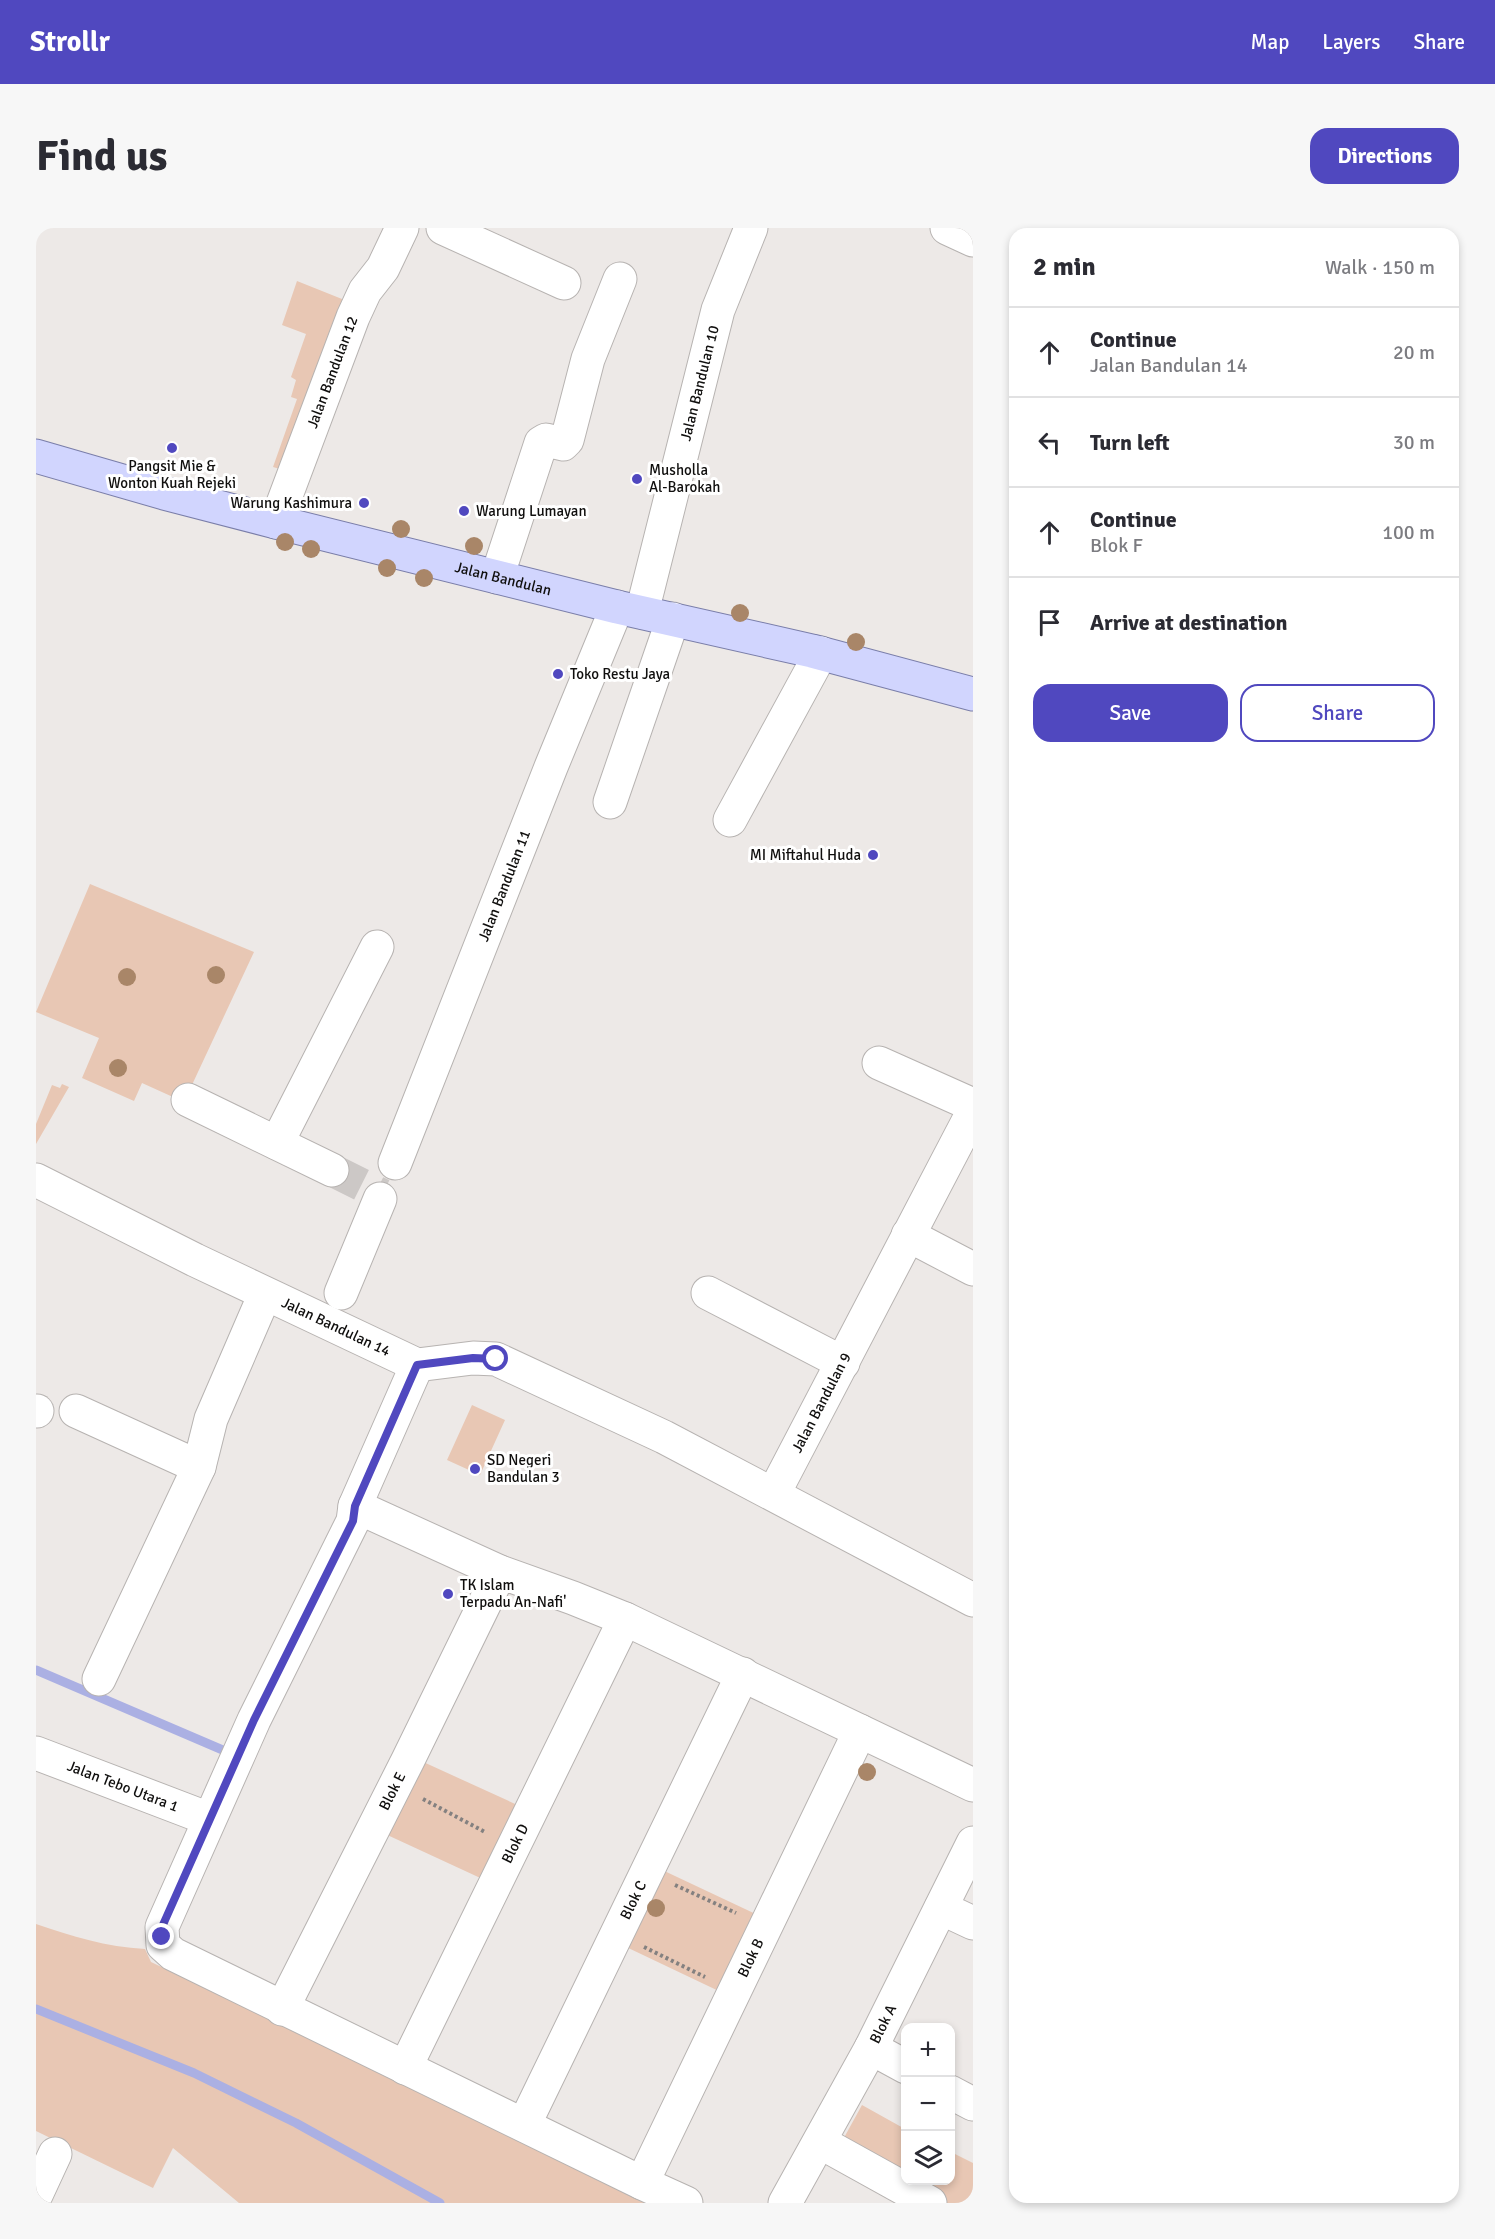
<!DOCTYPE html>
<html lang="en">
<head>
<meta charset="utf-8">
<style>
  body { margin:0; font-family:Signika,sans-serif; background:#f7f7f7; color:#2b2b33 }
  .controls { position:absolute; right:18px; bottom:18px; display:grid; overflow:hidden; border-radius:12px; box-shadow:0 3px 9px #0003 }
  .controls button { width:54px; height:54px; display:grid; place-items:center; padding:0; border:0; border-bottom:2px solid #e1e1e2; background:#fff; color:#2b2b33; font:30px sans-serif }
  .stop { position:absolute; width:18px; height:18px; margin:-14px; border:4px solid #5048bf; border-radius:50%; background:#fff }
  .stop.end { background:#5048bf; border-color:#fff; box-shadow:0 2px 6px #0008 }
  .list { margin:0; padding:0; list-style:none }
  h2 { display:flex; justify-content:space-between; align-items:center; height:78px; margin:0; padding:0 24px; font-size:26px }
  h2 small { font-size:20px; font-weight:400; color:#7c7c81 }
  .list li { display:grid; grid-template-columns:39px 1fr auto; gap:18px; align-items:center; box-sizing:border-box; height:90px; padding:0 24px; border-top:2px solid #e1e1e2 }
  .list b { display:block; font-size:22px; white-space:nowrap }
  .list p { margin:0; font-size:20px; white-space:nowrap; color:#7c7c81 }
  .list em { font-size:20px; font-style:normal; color:#7c7c81 }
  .actions { display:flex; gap:12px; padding:18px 24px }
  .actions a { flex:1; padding:14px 0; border:2px solid #5048bf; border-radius:18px; text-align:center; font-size:21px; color:#5048bf }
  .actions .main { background:#5048bf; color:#fff }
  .icon { flex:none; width:33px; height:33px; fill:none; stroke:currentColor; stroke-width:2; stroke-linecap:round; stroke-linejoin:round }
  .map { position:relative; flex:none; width:937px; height:1975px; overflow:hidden; border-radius:18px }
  header { display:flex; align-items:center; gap:36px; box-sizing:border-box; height:84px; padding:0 30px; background:#5048bf; color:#fff }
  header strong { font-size:28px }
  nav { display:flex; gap:33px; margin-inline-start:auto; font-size:21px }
  .intro { display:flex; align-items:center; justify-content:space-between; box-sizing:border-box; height:144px; padding:0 36px }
  h1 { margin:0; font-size:42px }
  .button { padding:15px 27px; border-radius:18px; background:#5048bf; color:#fff; font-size:21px; font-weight:700 }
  main { display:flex; gap:36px; padding:0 36px }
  aside { flex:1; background:#fff; border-radius:18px; box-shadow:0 3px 9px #0003 }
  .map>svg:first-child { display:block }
</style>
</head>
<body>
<header>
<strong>Strollr</strong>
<nav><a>Map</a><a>Layers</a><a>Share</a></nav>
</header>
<div class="intro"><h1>Find us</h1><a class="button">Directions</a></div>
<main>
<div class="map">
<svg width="937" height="1975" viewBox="0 0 937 1975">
  <rect width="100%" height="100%" fill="#ede9e7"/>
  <!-- green -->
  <path fill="#e8c7b4" d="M261,53L316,75L254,244L237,239L261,171L255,169L260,152L255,149L270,106L246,97Z
    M54,656L218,724L148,874L106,855L98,873L46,850L63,810L0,784Z
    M26,856L33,859L0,916V896L16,857L24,860Z
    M436,1177L469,1192L444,1247L411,1232Z
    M383,1532L488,1580L453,1654L347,1605Z
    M622,1640L726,1689L689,1766L586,1717Z
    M0,1696C36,1708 70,1719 109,1721L115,1734L621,1975H203L137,1920L117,1960L0,1903Z
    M826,1877L869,1901L870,1952H914L915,1924L937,1935V1975H906L804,1917Z"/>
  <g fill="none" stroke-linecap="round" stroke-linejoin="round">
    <!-- stream -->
    <path stroke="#abb0e3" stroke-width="9" d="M0,1442L189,1523
      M0,1781L158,1845L260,1895L404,1975"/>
    <!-- minor-tunnel -->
    <path stroke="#ccc8c6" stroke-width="33" stroke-dasharray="33 16" stroke-linecap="butt" d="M296,942L346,967"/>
    <!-- minor casing -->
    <g stroke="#b7b3b1" stroke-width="35">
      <g id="minor">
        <path d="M407,0L528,55"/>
        <path d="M911,0L937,12"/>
        <path id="s1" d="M240,294L317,89L329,63L347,40L366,0"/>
        <path d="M461,349L505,215L510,212L527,216L531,212L552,131L584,51"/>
        <path id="s2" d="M606,384L682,82L715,0"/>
        <path d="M574,574L637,391"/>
        <path d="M694,592L785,425"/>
        <path d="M843,835L937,877"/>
        <path d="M152,872L296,942"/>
        <path d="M241,915L341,719"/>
        <path id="s3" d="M359,935L515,539L581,379"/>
        <path id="s4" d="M0,952L159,1032L381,1137L437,1130L460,1131L628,1209L937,1372"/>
        <path d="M872,1007L937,1041"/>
        <path d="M305,1065L344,971"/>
        <path d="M672,1065L807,1135"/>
        <path d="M381,1137L319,1278L317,1293L218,1492L126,1699L127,1717L137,1726L606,1955L650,1975"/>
        <path d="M0,1183H1"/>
        <path d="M40,1183L163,1239"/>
        <path id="s5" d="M738,1265L937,884"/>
        <path d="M319,1278L464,1344L537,1370L589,1391L937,1557"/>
        <path d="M63,1451L163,1239L175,1191L229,1066"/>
        <path id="s6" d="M0,1525L173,1591"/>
        <path d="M905,1680L937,1695"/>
        <path id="s7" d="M246,1781L372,1532L464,1344"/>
        <path d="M835,1820L870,1839"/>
        <path id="s8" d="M369,1840L589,1391"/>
        <path d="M914,1864L937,1876"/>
        <path id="s9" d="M488,1897L707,1446"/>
        <path d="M784,1914L894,1975"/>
        <path id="s10" d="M606,1955L824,1503"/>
        <path d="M0,1967L19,1926"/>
        <path id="s11" d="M749,1975L835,1820L937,1615"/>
      </g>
    </g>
    <!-- major casing -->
    <g stroke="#7a7ea9" stroke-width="35">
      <g id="major">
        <path id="s12" d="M0,228L128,265L240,294L581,379L776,423L937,466"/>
      </g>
    </g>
    <!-- path -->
    <path stroke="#848180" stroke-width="4" stroke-dasharray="3 3" stroke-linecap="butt" d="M387,1571L449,1604
      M639,1657L700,1685
      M608,1719L669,1749"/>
    <!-- minor -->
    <use href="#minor" stroke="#fff" stroke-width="33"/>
    <!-- major -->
    <use href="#major" stroke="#d1d5fe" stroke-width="33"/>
  </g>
  <!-- trees -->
  <g fill="#a98668">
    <circle cx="365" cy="301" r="9"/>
    <circle cx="249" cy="314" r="9"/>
    <circle cx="438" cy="318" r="9"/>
    <circle cx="275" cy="321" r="9"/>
    <circle cx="351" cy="340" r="9"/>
    <circle cx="388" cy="350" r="9"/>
    <circle cx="704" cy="385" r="9"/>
    <circle cx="820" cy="414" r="9"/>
    <circle cx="180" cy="747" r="9"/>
    <circle cx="91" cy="749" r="9"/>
    <circle cx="82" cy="840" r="9"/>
    <circle cx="831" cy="1544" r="9"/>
    <circle cx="620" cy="1680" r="9"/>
  </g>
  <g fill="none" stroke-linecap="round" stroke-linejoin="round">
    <!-- route -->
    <path stroke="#5048bf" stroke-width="8" d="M126,1709V1699L218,1492L317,1293L319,1278L381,1137L437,1130L460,1131"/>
  </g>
  <!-- markers -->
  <g fill="#5048bf" stroke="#fff" stroke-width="2">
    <circle cx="136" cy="220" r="6"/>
    <circle cx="601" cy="251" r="6"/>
    <circle cx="328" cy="275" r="6"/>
    <circle cx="428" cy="283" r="6"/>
    <circle cx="522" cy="446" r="6"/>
    <circle cx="837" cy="627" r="6"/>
    <circle cx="439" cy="1241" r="6"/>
    <circle cx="412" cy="1366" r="6"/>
  </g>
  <g text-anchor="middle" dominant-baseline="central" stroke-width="6" stroke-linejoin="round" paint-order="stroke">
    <!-- street labels -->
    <g font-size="15" fill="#100f0e" stroke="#fff">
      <text stroke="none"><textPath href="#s1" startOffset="160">Jalan Bandulan 12</textPath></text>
      <text stroke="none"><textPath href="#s2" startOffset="236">Jalan Bandulan 10</textPath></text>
      <text stroke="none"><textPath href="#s12" startOffset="483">Jalan Bandulan</textPath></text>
      <text stroke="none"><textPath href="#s3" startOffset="298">Jalan Bandulan 11</textPath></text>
      <text stroke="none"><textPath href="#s4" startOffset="334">Jalan Bandulan 14</textPath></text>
      <text stroke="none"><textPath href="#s5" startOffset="102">Jalan Bandulan 9</textPath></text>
      <text stroke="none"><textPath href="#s6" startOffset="93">Jalan Tebo Utara 1</textPath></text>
      <text stroke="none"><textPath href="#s7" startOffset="244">Blok E</textPath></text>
      <text stroke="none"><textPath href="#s8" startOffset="250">Blok D</textPath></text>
      <text stroke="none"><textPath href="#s9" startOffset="250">Blok C</textPath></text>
      <text stroke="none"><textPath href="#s10" startOffset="250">Blok B</textPath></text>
      <text stroke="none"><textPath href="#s11" startOffset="204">Blok A</textPath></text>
    </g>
    <!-- poi labels -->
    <g font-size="15" fill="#100f0e" stroke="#fff" text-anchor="start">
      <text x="136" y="238" text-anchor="middle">Pangsit Mie &amp;<tspan x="136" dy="17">Wonton Kuah Rejeki</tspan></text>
      <text x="613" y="242">Musholla<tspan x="613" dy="17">Al-Barokah</tspan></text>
      <text x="316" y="275" text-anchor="end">Warung Kashimura</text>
      <text x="440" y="283">Warung Lumayan</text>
      <text x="534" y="446">Toko Restu Jaya</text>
      <text x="825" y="627" text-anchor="end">MI Miftahul Huda</text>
      <text x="451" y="1232">SD Negeri<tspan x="451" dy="17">Bandulan 3</tspan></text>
      <text x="424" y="1357">TK Islam<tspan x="424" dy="17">Terpadu An-Nafi'</tspan></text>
    </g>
  </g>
</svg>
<div class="controls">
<button>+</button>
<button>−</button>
<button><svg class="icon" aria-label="layers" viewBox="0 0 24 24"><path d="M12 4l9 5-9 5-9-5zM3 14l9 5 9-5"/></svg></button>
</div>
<div class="stop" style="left:460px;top:1131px"></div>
<div class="stop end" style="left:126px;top:1709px"></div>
</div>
<aside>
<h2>2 min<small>Walk · 150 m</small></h2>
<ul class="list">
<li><svg class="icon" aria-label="ahead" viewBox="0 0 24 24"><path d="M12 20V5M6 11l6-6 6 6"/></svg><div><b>Continue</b><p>Jalan Bandulan 14</p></div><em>20 m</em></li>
<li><svg class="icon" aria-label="left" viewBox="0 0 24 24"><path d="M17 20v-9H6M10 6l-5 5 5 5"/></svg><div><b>Turn left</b></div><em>30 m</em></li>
<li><svg class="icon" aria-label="ahead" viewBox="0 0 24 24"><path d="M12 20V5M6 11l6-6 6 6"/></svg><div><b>Continue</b><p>Blok F</p></div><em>100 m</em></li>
<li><svg class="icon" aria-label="arrive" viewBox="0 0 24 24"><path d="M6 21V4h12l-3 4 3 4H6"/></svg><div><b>Arrive at destination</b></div></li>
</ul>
<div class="actions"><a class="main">Save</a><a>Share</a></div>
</aside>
</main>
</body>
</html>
